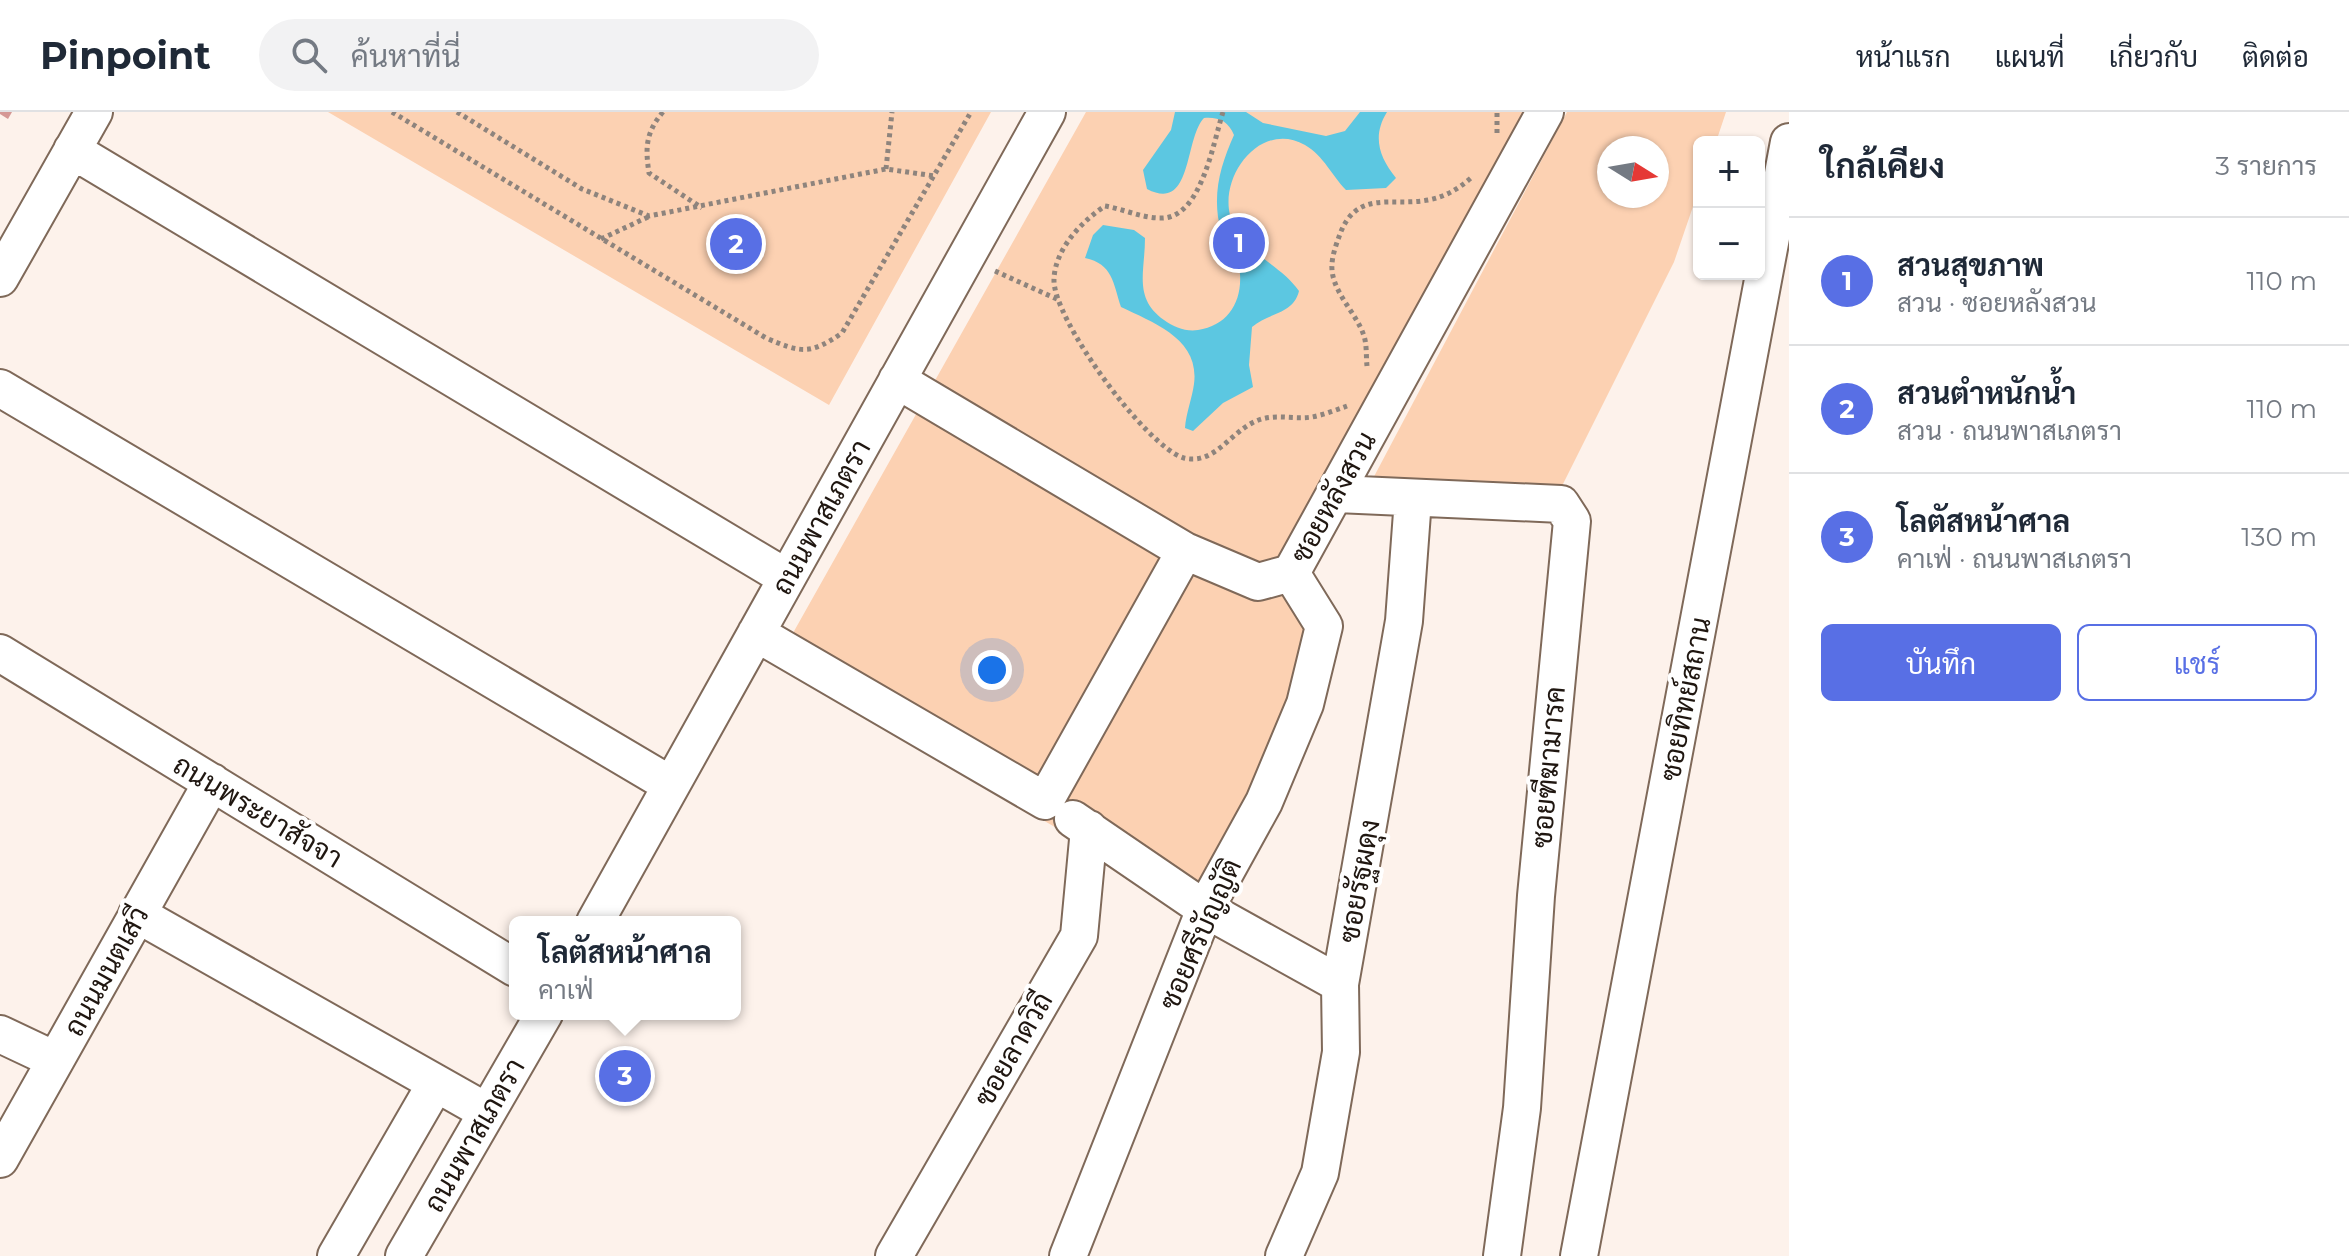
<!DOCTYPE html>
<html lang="th">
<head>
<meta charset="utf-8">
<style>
  body { margin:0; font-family:Montserrat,Sarabun,sans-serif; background:#f2f2f3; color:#1f2937 }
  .controls { position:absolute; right:24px; top:24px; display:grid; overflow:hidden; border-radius:12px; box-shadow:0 2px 6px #0004 }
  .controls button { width:72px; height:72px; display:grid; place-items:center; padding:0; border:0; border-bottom:2px solid #e0e1e3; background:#fff; color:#1f2937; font:40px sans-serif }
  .compass { position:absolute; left:1597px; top:24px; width:72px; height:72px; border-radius:50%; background:#fff; box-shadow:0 2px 6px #0004; rotate:101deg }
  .you { position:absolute; left:992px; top:558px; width:28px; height:28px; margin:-20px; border:6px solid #fff; border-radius:50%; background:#1a73e8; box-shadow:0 0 0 12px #1a73e833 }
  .badge { display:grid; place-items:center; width:52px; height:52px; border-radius:50%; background:#586fe5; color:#fff; font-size:26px; font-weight:700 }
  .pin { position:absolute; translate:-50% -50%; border:4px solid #fff; box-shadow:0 2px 8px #0006 }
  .popup { position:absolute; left:509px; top:804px; width:232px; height:104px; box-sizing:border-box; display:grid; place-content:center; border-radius:12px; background:#fff; filter:drop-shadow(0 2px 6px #0005); font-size:26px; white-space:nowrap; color:#747a83 }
  .popup b { font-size:30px; color:#1f2937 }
  .popup::after { content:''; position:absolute; left:50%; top:100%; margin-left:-16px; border:16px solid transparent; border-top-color:#fff }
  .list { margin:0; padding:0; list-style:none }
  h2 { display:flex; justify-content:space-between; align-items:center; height:104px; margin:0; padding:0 32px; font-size:34px }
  h2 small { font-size:26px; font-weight:400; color:#747a83 }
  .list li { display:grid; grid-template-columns:52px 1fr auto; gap:24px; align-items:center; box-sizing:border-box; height:128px; padding:0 32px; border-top:2px solid #e0e1e3 }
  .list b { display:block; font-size:30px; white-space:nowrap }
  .list p { margin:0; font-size:26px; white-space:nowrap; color:#747a83 }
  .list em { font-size:26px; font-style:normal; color:#747a83 }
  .actions { display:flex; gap:16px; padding:24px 32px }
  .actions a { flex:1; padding:18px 0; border:2px solid #586fe5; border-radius:12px; text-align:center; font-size:28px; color:#586fe5 }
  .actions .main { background:#586fe5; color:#fff }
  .icon { flex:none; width:44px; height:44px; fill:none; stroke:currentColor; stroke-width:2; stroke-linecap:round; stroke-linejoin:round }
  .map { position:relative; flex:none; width:1789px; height:1144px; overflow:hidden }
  header { display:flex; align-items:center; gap:48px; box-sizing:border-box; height:112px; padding:0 40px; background:#fff; border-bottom:2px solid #e0e1e3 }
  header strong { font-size:38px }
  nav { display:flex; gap:44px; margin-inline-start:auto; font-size:28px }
  .search { width:560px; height:72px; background:#f2f2f3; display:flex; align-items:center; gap:20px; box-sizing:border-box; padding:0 28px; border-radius:44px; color:#747a83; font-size:30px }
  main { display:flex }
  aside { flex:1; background:#fff }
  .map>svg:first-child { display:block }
</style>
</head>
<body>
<header>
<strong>Pinpoint</strong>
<div class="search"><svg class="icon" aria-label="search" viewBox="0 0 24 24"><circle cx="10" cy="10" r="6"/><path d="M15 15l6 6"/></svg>ค้นหาที่นี่</div>
<nav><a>หน้าแรก</a><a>แผนที่</a><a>เกี่ยวกับ</a><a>ติดต่อ</a></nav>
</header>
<main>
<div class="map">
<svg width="1789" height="1144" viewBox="0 0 1789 1144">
  <rect width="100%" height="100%" fill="#fdf2eb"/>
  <!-- green -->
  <path fill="#fcd1b2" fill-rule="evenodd" d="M328,0H991L829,293Z
    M1086,0H1542L1280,458L1333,521L1209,815L1098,740L775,553Z
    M1567,0H1726L1716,30H1699V77L1674,150L1559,380L1369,374ZM1609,36H1657V84H1609Z"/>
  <!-- water -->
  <path fill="#5cc7e1" d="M1175,0H1246L1263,11L1326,24L1345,19L1360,0H1387C1372,24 1379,45 1396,66L1386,76L1346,78C1332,64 1324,44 1305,33C1262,8 1220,62 1230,103C1240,141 1279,150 1299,179C1293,203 1269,200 1252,215L1249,253L1253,275L1223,291L1193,319L1185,316C1186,301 1192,287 1194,272C1200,227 1154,211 1121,195C1113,171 1113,152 1085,146L1093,123L1103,113L1134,118L1145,126C1145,160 1133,186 1164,208C1174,215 1186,220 1198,218C1227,214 1242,191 1240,162C1238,143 1221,124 1218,105C1214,75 1222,50 1234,23C1228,9 1219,5 1204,6C1184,27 1193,101 1147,77L1143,58L1171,18Z"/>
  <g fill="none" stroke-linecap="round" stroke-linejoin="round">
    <!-- minor casing -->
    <g stroke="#7f6959" stroke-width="40">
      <path id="minor" d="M72,38L787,466
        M0,166L94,0
        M897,268L1185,439L1258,470L1291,461L1545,0
        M0,276L671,673
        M1337,382L1561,392L1572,409L1536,784L1522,996L1502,1144
        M756,521L1045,689L1185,439
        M0,541L515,856
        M1073,707L1205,797L1340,872
        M137,802L487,1000
        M595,810L1047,0
        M0,922L55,948
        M0,1047L212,670
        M336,1144L436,971
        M404,1144L544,902
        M894,1144L1079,824L1089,717
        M1068,1144L1205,797L1264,690L1305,592L1324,514L1291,461
        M1284,1144L1320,1061L1341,940L1340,872L1404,509L1413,387
        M1579,1144L1789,30"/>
    </g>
    <!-- path -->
    <path stroke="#8e847d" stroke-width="5" stroke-dasharray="4 4" stroke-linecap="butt" d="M392,0L766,226C801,241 810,243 842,221L971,0
      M457,0L582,77L649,104L886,57L935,64
      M663,0C646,20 645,35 649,61L702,96
      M1223,0C1213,31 1201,108 1160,106C1142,106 1123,97 1105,94C1082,109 1055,137 1054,167C1052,206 1146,335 1184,346C1213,353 1229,323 1252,311C1272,300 1291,308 1312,305C1323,303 1336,298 1347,294
      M1497,21V0
      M886,57L892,0
      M601,127L648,105
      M995,159L1059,188
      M1367,254C1366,245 1367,233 1364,224C1357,202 1334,182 1332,158C1331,146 1336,133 1340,122C1357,77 1392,95 1428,88C1445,85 1458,77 1471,66"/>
    <!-- minor -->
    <use href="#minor" stroke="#fff" stroke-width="36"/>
  </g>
  <!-- wall -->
  <path fill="#d59895" d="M0,0H12L8,7L0,2Z"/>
  <g text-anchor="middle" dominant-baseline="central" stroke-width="8" stroke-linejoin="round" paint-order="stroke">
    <!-- street labels -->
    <g font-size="28" fill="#1f1610" stroke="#fff">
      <text transform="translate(1333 385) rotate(-61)">ซอยหลังสวน</text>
      <text transform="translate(821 405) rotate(-61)">ถนนพาสเภตรา</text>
      <text transform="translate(1685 587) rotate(-79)">ซอยทิทย์สถาน</text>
      <text transform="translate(1548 655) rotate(-85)">ซอยฑีฆามารค</text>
      <text transform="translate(258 699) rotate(31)">ถนนพระยาสัจจา</text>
      <text transform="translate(1359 769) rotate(-80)">ซอยรัฐผดุง</text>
      <text transform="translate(1200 822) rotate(-66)">ซอยศรีบัญญัติ</text>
      <text transform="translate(106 859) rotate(-61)">ถนนมนตเสวี</text>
      <text transform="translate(1013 937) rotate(-60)">ซอยลาดวิถี</text>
      <text transform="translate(474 1023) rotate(-60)">ถนนพาสเภตรา</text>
    </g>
  </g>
</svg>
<div class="controls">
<button>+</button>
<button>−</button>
</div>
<svg class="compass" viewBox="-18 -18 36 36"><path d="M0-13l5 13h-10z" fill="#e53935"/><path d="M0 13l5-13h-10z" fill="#747a83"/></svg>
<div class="you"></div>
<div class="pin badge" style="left:1239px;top:131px">1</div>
<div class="pin badge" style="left:736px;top:132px">2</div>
<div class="pin badge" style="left:625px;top:964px">3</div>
<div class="popup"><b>โลตัสหน้าศาล</b>คาเฟ่</div>
</div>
<aside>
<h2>ใกล้เคียง<small>3 รายการ</small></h2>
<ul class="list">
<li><span class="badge">1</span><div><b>สวนสุขภาพ</b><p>สวน · ซอยหลังสวน</p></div><em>110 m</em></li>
<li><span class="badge">2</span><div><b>สวนตำหนักน้ำ</b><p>สวน · ถนนพาสเภตรา</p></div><em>110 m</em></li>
<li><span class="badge">3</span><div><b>โลตัสหน้าศาล</b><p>คาเฟ่ · ถนนพาสเภตรา</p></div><em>130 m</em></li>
</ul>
<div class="actions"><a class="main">บันทึก</a><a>แชร์</a></div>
</aside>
</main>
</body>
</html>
